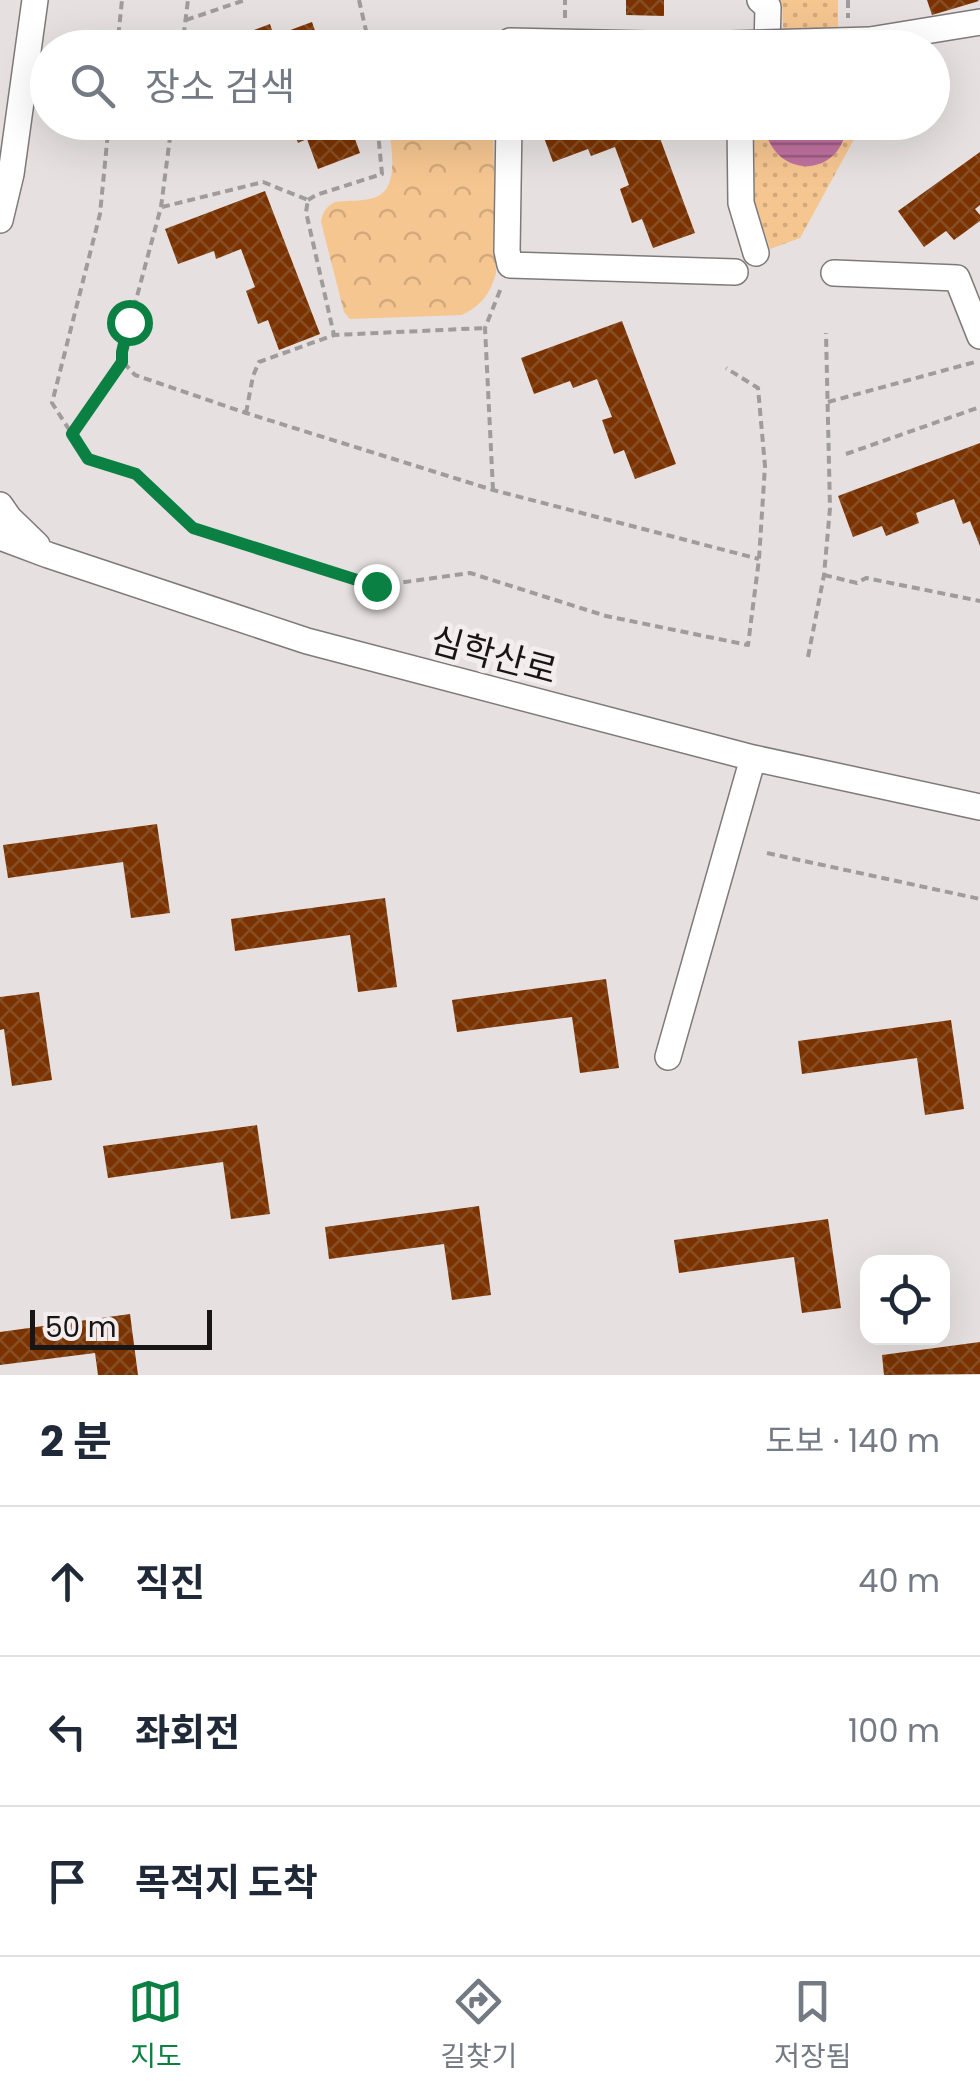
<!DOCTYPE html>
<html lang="ko">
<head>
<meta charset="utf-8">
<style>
  body { margin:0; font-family:Poppins,"Noto Sans KR",sans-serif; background:#f2f2f3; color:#1f2937 }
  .controls { position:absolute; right:30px; bottom:30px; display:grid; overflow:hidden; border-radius:20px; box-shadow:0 10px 40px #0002 }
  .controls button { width:90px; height:90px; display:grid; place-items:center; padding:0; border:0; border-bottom:2px solid #e0e1e3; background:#fff; color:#1f2937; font:50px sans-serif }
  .scale { position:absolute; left:30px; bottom:25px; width:182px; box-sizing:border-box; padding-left:10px; border:5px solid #171515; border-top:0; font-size:28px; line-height:35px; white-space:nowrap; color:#171515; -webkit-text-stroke:8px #f3eeed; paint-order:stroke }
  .stop { position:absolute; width:30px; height:30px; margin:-22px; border:8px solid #0b8043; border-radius:50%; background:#fff }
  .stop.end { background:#0b8043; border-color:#fff; box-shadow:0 2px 10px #0008 }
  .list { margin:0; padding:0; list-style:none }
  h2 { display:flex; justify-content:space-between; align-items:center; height:130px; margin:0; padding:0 40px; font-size:42px }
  h2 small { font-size:32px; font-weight:400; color:#747a83 }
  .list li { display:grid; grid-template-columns:65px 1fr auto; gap:30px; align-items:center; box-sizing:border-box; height:150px; padding:0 40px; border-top:2px solid #e0e1e3 }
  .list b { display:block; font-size:38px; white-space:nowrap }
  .list em { font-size:32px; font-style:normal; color:#747a83 }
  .icon { flex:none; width:55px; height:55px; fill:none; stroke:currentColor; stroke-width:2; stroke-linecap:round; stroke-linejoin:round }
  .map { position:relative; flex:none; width:980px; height:1375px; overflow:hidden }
  .search { position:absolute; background:#fff; box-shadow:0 10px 40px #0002; left:30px; right:30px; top:30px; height:110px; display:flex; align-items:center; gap:25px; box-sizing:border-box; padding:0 35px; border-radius:55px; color:#747a83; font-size:38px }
  .sheet { height:580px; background:#fff }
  nav { display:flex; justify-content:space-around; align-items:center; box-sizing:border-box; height:140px; border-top:2px solid #e0e1e3; background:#fff; font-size:28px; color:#747a83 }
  nav a { display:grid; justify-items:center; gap:5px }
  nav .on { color:#0b8043 }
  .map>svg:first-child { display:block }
</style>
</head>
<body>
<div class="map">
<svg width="980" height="1375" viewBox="0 0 980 1375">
  <defs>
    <pattern id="grass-dots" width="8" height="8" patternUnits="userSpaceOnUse" patternTransform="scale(2.5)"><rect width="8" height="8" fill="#f6c691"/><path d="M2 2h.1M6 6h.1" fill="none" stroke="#d2a97c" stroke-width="1.8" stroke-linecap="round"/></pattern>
    <pattern id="park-crowns" width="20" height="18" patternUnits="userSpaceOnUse" patternTransform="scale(2.5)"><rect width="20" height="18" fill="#f6c691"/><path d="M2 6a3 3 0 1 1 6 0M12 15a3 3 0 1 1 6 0" fill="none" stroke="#d2a97c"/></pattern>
    <pattern id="water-rules" width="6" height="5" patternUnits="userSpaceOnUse" patternTransform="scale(2.5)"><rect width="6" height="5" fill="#c0729f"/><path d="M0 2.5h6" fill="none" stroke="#9b5c80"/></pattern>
    <pattern id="building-cross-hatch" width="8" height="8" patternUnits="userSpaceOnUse" patternTransform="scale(2.5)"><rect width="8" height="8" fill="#7a3300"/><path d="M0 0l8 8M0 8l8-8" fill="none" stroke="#874e25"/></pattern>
  </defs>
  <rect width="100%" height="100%" fill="#e6e0e0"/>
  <!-- grass -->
  <path fill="url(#grass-dots)" d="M779,0H838V47H784L782,4Z
    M754,123H863L800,238L770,249L755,204Z"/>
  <!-- park -->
  <path fill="url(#park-crowns)" d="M389,123H493L496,273C490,294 482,305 462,315L350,319L344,312L321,222C322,212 327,206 335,202C348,200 364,202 376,197C401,188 390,143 389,123Z"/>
  <!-- water -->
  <path fill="url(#water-rules)" d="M764,123V122L847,123C843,180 771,181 764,123Z"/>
  <!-- building -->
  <path fill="url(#building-cross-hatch)" d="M626,0H664V16L626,15Z
    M927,0H978L979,1L932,15Z
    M312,22L321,48H206L270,24L274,36Z
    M290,122H349L360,153L318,169L307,139L298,143Z
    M553,122H654L695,233L653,248L642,219L632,223L620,189L629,185L615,147L591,156L588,149L553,162L540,127Z
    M980,152V205L975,209L980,215V221L954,240L946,231L924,247L898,211Z
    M265,191L320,334L279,350L268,320L258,324L246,291L255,287L241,249L216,259L214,251L178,264L165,229Z
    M622,321L676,464L635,479L624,450L614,454L602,420L612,417L597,379L573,388L570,381L534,394L521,358Z
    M980,443V546L970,521L963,524L954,499L916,513L919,523L886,536L882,526L853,537L838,496Z
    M157,824L170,913L131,918L123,862L8,878L3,845Z
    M385,898L397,987L358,992L350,935L235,951L231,919Z
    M606,979L619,1068L580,1073L572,1017L457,1032L452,1000Z
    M39,992L52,1080L12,1086L4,1029L0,1030V997Z
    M951,1020L964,1109L925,1115L917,1058L802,1074L798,1041Z
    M257,1125L270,1214L231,1219L223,1162L108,1178L103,1146Z
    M479,1206L491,1295L452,1300L444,1244L329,1259L325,1227Z
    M828,1219L841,1308L802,1313L794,1257L679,1273L674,1240Z
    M130,1314L138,1375H98L95,1353L0,1365V1332Z
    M980,1342V1374L884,1375L882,1355Z"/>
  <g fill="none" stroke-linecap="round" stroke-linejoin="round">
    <!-- minor casing -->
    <g stroke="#7f7a79" stroke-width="28">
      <path id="minor" d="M760,0L768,7L767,48
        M870,40L980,22
        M510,48V41L694,45
        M509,122L507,251L510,265L735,272
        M740,122L741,203L756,253
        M0,220L11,174L35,0
        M834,273L957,278L980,336
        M0,505L9,518L37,545
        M0,537L48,555L307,641L753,758L980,807
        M668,1057L753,758"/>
    </g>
    <!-- path -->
    <path stroke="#a09c9c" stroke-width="4" stroke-dasharray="8 5" stroke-linecap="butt" d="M359,0L370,48
      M848,0V18
      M565,18V0
      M186,20L245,0
      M369,36L484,40
      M117,48L122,0
      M182,48L188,0
      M109,122L100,214L52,403L88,459L136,474L193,527L376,586L470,573L606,616L748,645L759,559L765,466L758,388L726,368
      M172,122L161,207L122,352L123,362L135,375L246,413L493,490L759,559
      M308,200L316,195L382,174L377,122
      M162,207L263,182L308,200L306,212L334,335
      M828,402L975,362
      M246,413L253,376L259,362L334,335L485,328
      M73,432L123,362
      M846,454L980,407
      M493,490L485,328L501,288
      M824,575L857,583L866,578L980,601
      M808,657L824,575L830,508L826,333
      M767,853L980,899"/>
    <!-- minor -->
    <use href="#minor" stroke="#fff" stroke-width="25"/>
    <!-- minor-bridge casing -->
    <g stroke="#7f7a79" stroke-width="28" stroke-linecap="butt">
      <path id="minor-bridge" d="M694,45L870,40"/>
    </g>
    <!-- minor-bridge -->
    <use href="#minor-bridge" stroke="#fff" stroke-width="25"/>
  </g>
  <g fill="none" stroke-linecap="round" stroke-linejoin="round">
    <!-- route -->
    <path stroke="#0b8043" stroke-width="12" d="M129,322L122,352V362L72,434L88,459L136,474L193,528L376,586"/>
  </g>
  <g text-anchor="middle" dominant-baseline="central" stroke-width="10" stroke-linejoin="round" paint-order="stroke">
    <!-- street labels -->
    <g font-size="35" fill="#171515" stroke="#f3eeed">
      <text transform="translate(494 655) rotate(15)">심학산로</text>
    </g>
  </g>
</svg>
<div class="controls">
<button><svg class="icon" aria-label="locate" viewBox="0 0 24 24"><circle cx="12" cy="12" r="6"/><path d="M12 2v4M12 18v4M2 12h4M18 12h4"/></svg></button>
</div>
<div class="scale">50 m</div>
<div class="stop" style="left:129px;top:322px"></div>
<div class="stop end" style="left:376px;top:586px"></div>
<div class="search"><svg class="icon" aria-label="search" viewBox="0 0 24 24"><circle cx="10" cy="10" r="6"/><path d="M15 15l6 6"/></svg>장소 검색</div>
</div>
<section class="sheet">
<h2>2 분<small>도보 · 140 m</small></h2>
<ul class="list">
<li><svg class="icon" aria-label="ahead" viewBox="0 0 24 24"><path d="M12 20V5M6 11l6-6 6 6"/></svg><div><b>직진</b></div><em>40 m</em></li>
<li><svg class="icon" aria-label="left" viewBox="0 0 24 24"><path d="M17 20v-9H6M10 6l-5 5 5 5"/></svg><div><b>좌회전</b></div><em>100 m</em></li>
<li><svg class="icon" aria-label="arrive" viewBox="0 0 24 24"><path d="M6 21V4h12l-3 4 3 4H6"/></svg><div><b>목적지 도착</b></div></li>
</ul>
</section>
<nav>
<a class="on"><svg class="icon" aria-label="map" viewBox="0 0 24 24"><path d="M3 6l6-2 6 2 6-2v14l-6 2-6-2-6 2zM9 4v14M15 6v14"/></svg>지도</a>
<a><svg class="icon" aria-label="directions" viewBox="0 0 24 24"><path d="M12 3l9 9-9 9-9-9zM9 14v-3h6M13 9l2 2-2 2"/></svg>길찾기</a>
<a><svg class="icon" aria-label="saved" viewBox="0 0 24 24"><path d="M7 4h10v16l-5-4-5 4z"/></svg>저장됨</a>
</nav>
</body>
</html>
